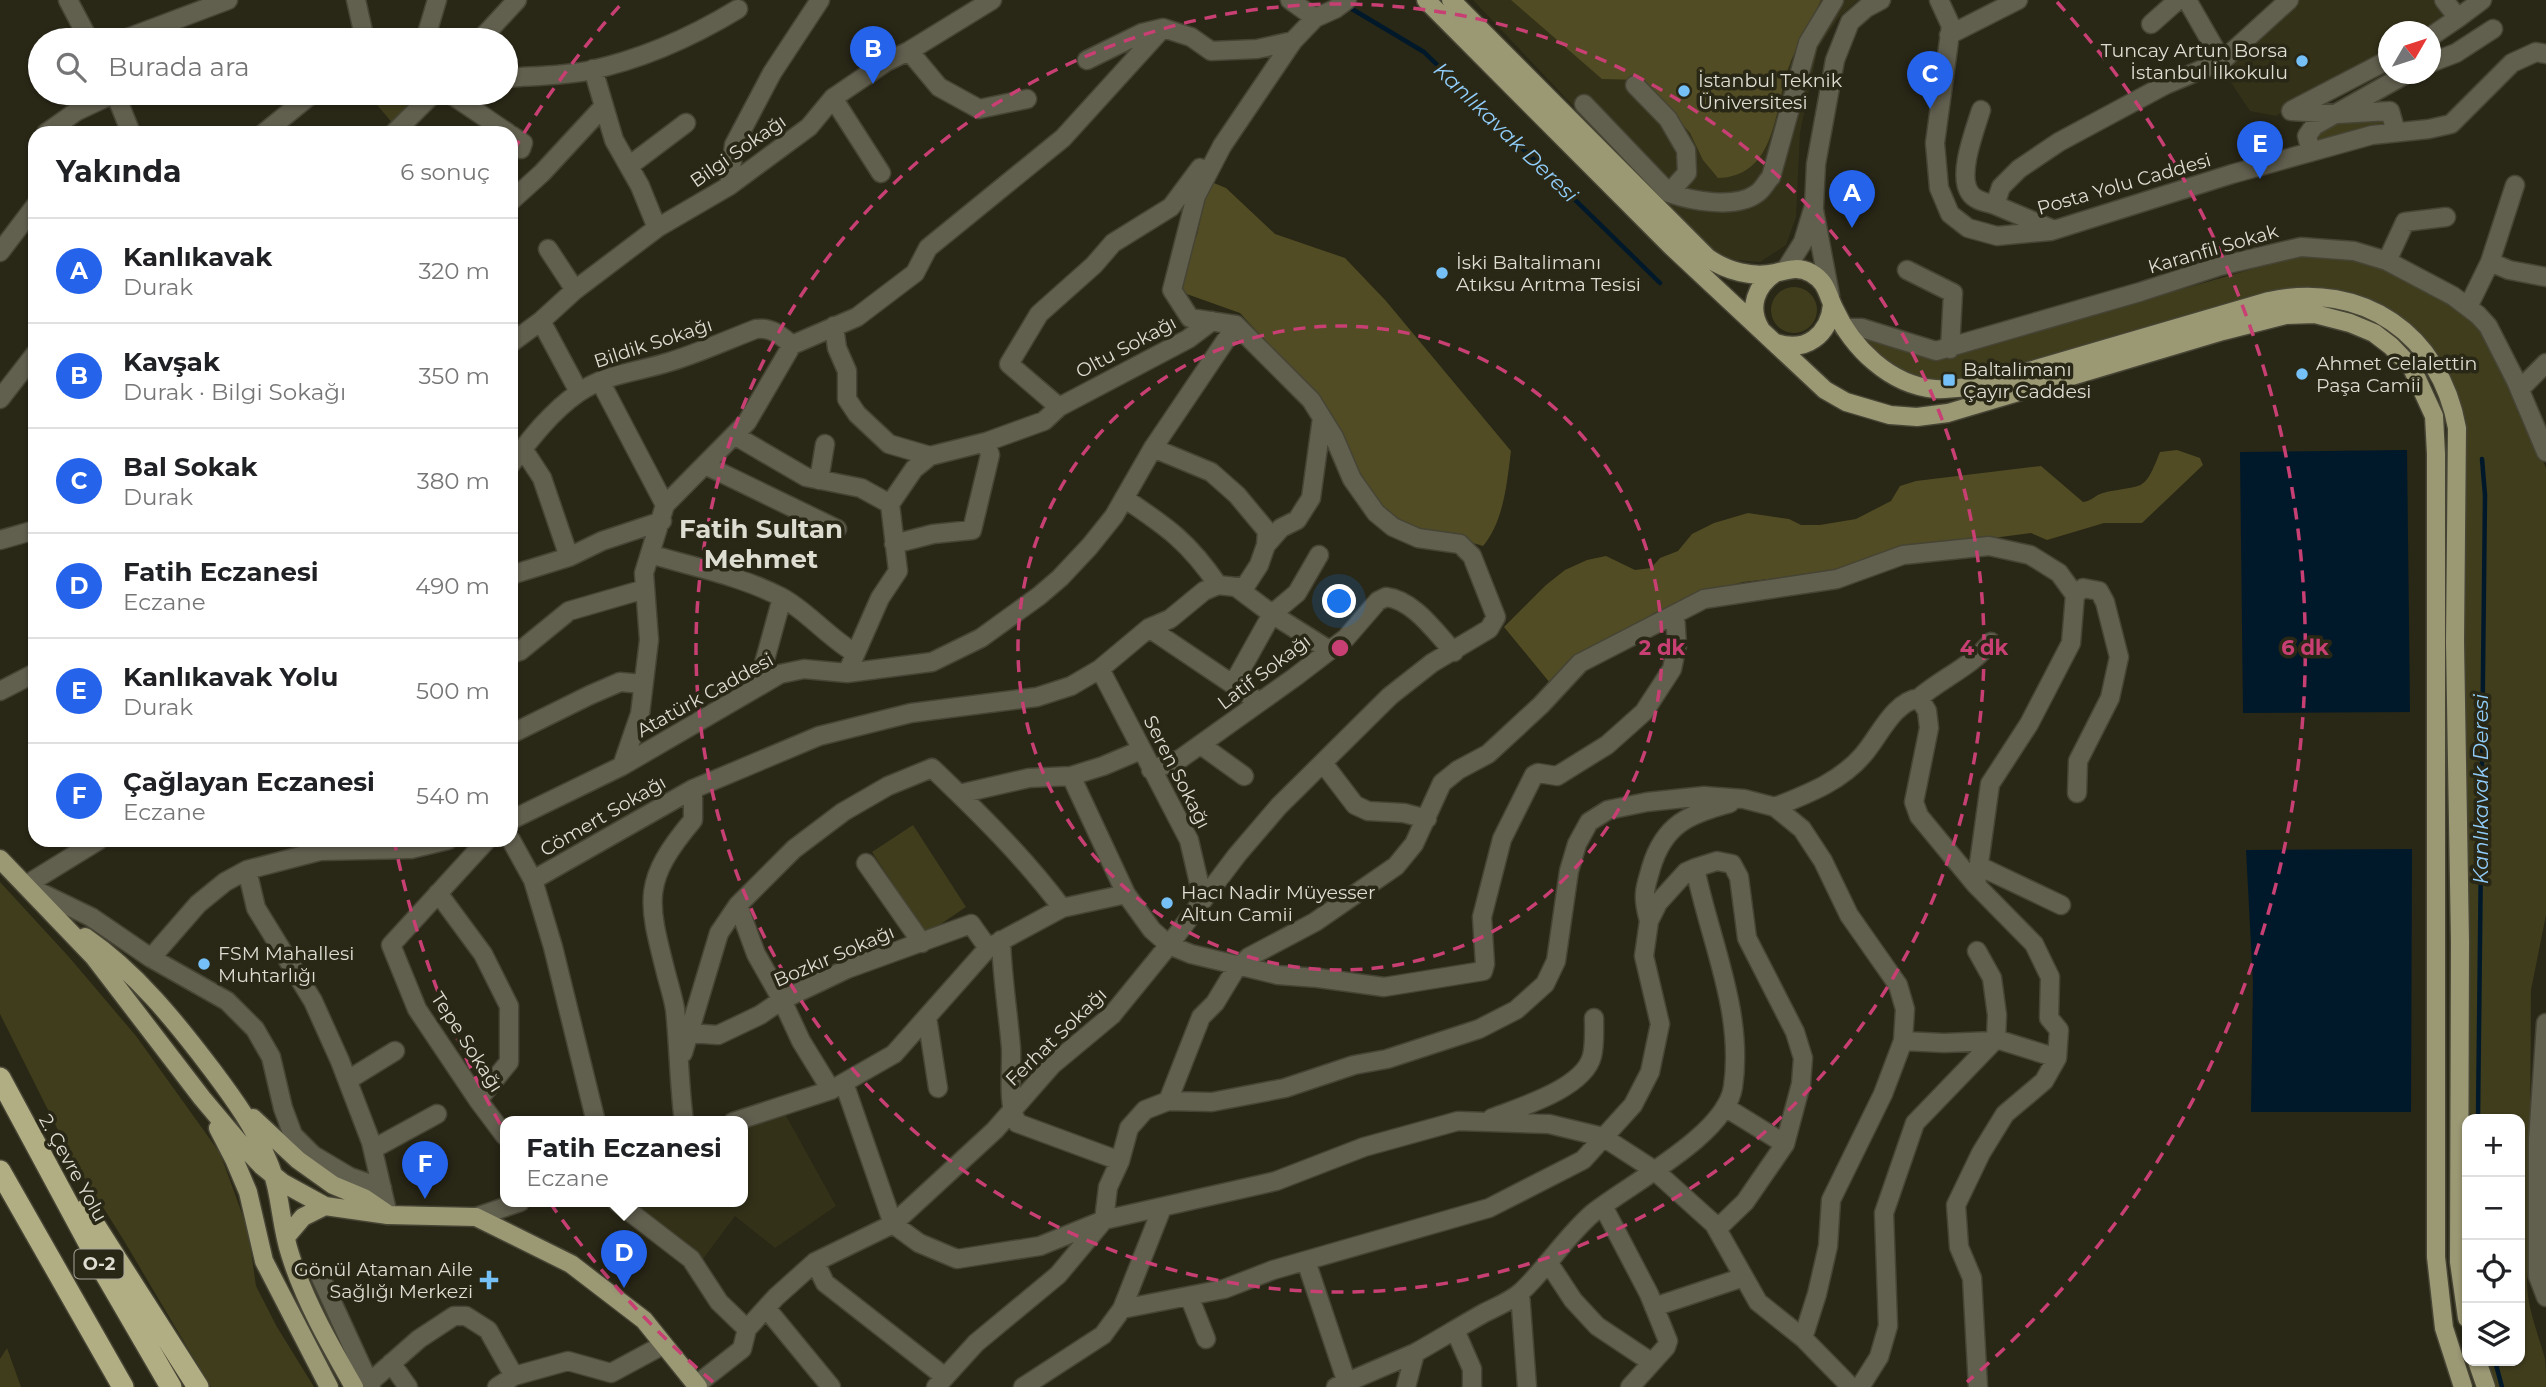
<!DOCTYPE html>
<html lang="tr">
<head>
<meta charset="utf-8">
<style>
  body { margin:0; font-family:Montserrat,sans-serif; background:#f6f6f6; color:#202124 }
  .controls { position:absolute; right:21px; bottom:21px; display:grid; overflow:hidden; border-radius:14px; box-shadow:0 2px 5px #0004 }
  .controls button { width:63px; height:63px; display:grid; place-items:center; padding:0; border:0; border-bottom:2px solid #e0e0e0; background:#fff; color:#202124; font:35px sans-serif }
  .compass { position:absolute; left:2378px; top:21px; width:63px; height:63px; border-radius:50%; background:#fff; box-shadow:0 2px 5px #0004; rotate:51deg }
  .you { position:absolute; left:1340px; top:602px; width:24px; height:24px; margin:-18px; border:5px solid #fff; border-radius:50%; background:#1a73e8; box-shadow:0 0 0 10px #1a73e833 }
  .badge { display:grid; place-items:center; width:46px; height:46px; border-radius:50%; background:#2563eb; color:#fff; font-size:23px; font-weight:700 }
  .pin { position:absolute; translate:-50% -58px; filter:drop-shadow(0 2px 4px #0008) }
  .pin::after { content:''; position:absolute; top:37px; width:24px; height:21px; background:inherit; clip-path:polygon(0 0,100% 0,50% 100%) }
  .popup { position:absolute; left:500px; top:1116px; width:248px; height:91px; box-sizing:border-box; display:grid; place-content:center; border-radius:14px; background:#fff; filter:drop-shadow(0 2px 5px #0005); font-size:23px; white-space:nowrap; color:#757577 }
  .popup b { font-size:26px; color:#202124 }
  .popup::after { content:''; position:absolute; left:50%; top:100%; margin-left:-14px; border:14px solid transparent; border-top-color:#fff }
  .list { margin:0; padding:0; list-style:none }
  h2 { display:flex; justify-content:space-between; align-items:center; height:91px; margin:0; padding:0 28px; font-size:30px }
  h2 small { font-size:23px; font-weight:400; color:#757577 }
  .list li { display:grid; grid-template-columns:46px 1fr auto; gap:21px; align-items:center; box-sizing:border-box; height:105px; padding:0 28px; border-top:2px solid #e0e0e0 }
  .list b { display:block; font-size:26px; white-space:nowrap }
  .list p { margin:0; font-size:23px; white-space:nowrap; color:#757577 }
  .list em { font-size:23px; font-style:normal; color:#757577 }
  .icon { flex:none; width:38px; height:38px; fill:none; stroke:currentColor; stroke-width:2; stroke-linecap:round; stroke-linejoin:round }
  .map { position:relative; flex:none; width:2546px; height:1387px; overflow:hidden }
  .search { position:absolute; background:#fff; box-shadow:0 2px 5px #0004; left:28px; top:28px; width:490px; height:77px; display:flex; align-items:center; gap:18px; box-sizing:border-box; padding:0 24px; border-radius:38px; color:#757577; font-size:26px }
  .panel { position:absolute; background:#fff; box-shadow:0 2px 5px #0004; left:28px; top:126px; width:490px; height:721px; border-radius:21px }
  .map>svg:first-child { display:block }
</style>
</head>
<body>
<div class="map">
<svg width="2546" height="1387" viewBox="0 0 2546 1387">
  <rect width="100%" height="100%" fill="#292716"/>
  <!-- built -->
  <path fill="#333118" d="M1473,0H1858L1839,17L1818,48L1800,133L1796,217L1786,245L1760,262L1736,260L1712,253Z
    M2294,0H2441L2454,17L2430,32H2388V56L2361,68L2276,116L2250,111L2220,66Z
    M784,1112L836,1206L775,1248L735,1216L703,1259L629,1202H743V1125Z"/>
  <!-- green -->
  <path fill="#403d1d" d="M367,93H423L394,125Z
    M2388,114L2390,127L2313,147L2319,127L2345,117Z
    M2301,255L2368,261L2459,306L2484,328L2546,468V915L2531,990L2530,1136L2535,1256C2515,1281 2538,1331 2545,1359C2546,1368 2546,1378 2546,1387H2493L2484,1361H2520V1119H2467V1288L2462,452L2434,354L2341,293L1958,383L1916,378L1881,359L1861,338L1864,336L1942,358Z
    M1771 310a23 23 0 1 1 46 0a23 23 0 1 1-46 0Z
    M913,825L966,907L926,934L872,852Z
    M0,882L69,957L136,1036L220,1153L248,1230L256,1286L277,1327L314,1387H211L203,1374L123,1239L72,1158L0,1014Z
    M7,1348L21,1387H0V1359Z"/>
  <!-- forest -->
  <path fill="#514c24" d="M1511,0H1821C1811,22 1796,46 1788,69C1774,111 1776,176 1718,178L1703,160L1690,133L1644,80L1602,79Z
    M1209,181L1226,188L1275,234L1345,258L1386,301L1511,451C1507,482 1504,521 1483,546L1473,543L1463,534H1439L1414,530L1391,516L1375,500L1316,396L1240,313L1181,292L1186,257L1197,235Z
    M2177,450L2200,458L2203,465L2142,523H2104L2047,540L2031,533L1902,550L1832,572L1743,582L1700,594L1654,613L1550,683L1504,627L1546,585L1565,570L1587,560L1606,556L1635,570L1651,568L1660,558L1678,551L1692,534L1714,523L1748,513L1789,519L1801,525H1820L1856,519L1891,501L1900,486L1916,481L2041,466L2083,502C2092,501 2095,495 2103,493C2144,483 2143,495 2160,452Z"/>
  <!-- water -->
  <path fill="#00192a" d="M2407,450L2410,712L2243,713L2240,452Z
    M2412,849L2411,1112H2251L2253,982L2246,850Z"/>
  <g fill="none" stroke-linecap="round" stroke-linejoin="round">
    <!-- stream -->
    <path stroke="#00192a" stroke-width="4.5" d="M1347,6L1424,52L1660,283
      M2478,1119L2485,495L2482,459
      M2495,1361L2502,1387"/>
    <!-- minor casing -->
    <g stroke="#464434" stroke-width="21">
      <path id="minor" d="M68,0L89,40
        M356,0L365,40
        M1290,0L1315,18
        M1939,0L1951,26L1935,143L1939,188L1950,214L1968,228L1997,236L2051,231L2232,174L2372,135L2429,129L2451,124L2512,63L2536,52L2546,54
        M2187,0L2222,61L2289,0
        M2444,0L2458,18L2482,0
        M2151,24L2178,0
        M1949,35L2018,0
        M2430,37L2458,18
        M122,40L228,0
        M425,40L437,0
        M480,40L517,0
        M909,51L939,87L979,109L1027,99
        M1087,60L1142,33L1163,28L1191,37L1211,51L1257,49L1293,41
        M2430,63L2456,53L2493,29
        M593,69L614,140L640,186L657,228
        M506,78C532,76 561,76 587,71C640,60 692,37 738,9
        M1635,85L1668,119L1686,150L1687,173L1669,193
        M115,93L131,133
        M449,93L508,133
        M833,98L881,173
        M1584,104L1669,193C1692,201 1735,209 1756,194C1762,191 1766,182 1771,177L1808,43L1834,0
        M1981,110C1975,130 1957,175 1970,193C1975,201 1986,202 1995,205
        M2292,110L2388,60
        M2291,111L2338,114L2390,111L2396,132
        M46,133L77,111L115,93
        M264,133L313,93
        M394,133L434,93
        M511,135L523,143L521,149
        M2311,152L2307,136L2314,126L2406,74
        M629,166L686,123
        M729,186L734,145L772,73L820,0
        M511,201L542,173L604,106
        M1814,210L1830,295
        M2054,230L1995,205L2001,187L2019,169L2059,142L2165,85L2222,61
        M548,249L575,290
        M0,252L35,206
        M2387,261L2405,222L2446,217
        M2490,262L2515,185
        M1786,269L1803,242L1814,206L1816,164L1835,60L1850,22L1866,8L1881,0
        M1907,270L1953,293L1950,349
        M2468,307L2490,262L2509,270L2546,277
        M541,321L579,392
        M834,326L837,348L847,371V399L857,414L889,444L930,456
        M1844,328H1862L1936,351L2140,292L2220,266L2301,247L2354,251L2387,261L2453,296L2478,315L2488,326L2516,381L2546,452
        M511,343L541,321L575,290L657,228L729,186L809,127L833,98L886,62L909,51L992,0
        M600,381L665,505
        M2520,389L2546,363
        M0,399L35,354
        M1059,407L1188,339L1212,321
        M734,435L806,477L861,488L890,504L898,571L880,598L847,673
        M511,464C531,438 551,412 578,393C607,373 638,372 669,362C699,353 727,340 756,329C772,327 780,335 792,345
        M705,465L837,529
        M819,480L825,444
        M1124,498C1167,527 1188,541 1218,585
        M890,504L914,469L930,456L986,442L1044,421L1059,407L1009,364L1039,314L1094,265L1113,243L1171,207L1200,168
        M0,540L35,530
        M894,544L933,534L972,530L990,455L986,442
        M1266,545L1281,528L1297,520L1311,498L1322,418
        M650,554C693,567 741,576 781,597C806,610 829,638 855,653
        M569,557L602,541L662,521
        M511,575L569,557L542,478L523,449
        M1236,587L1272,614L1329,650
        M2075,595L2083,588L2099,591L2105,602L2119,657L2110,698L2078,761L2077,793
        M1149,628L1259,702
        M511,654L520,651L569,611L645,589
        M1100,669L1189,840L1203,900
        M1233,684L1272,614L1297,593L1319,555
        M758,685L782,598
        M0,691L35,673
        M1919,698C1942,678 1971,667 1991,642
        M511,734L590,695L620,682L643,684
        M1201,745L1244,776
        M1323,763L1355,805L1368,811L1404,813L1427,819
        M622,766L640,714L649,640L644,573L665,505L747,422L792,345L857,317L915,273L928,248L1063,138L1163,28
        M1151,770L1180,759L1295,677L1346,638L1378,601L1386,597C1414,600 1436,633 1454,652
        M959,794L1029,778L1071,776
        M1775,807C1807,794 1840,782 1863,755C1879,737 1893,702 1919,698L1927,711L1929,728L1914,802L1919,816L1976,885L2034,944L2050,977L2049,1018L2059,1030L2057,1058L2044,1081L2005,1114L1981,1153L1956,1205L1959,1247L1972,1278L1978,1387
        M511,820L622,766L780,674L804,669L847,673L932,662L981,638L1039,596L1060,578L1090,546L1114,516L1153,448L1236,325
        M487,840L391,945L417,1009L478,1100L505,1136
        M511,840L533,880L553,947L596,1122
        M866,863L922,943
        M1979,866L2061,905
        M1695,868L1717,861L1732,864L1739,877L1747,938L1795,1032L1803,1058L1801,1084L1785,1144L1745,1202L1717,1229
        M247,870L256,908L313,1001L340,1061L371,1142L388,1215
        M533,880L693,789
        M26,885L99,840
        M27,886L91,917L151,958L227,1001L255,1029L271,1057L283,1108L293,1135L313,1155L350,1177L382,1188
        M438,893L483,954L509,1006V1062L478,1100
        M1126,894L1071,776L1103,766L1141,750
        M738,905L756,954L782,1000L801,1041L831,1090
        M1649,921C1647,913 1644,903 1645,894C1645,886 1649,876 1651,868C1664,824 1689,814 1730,803
        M1001,940C1002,976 1008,1012 1011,1048C1012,1072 1007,1101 1017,1123L1120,1161
        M151,958L198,904L225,882L247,870L320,851L411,849L448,840
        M927,1017L938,1088
        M2546,1023L2538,1140V1276L2546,1297
        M688,1033L718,1035L760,1015L782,1000L847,969L971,924L988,948
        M1996,1039L2057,1058
        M1903,1041L1944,1043L1994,1041
        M683,1053L719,933L738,905L794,849L843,812L888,786L932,768C978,812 1024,857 1062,908
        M348,1080L395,1051
        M844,1083L893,1224L919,1243L957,1259L1040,1246L1104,1220L1276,1181L1364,1147L1458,1121L1549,1124L1603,1137L1654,1170L1714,1224L1758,1302L1803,1338L1851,1387
        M1168,1101L1212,1102L1285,1088L1354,1065L1387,1059L1479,1029L1516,1010L1545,984L1556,961L1569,871L1577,844L1589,822L1608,810L1647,802L1704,796L1744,799L1775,807L1802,829L1823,861L1849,915L1898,985L1905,1009L1903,1041L1883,1094L1831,1200L1828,1246L1817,1294L1803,1338
        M1725,1107L1785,1144
        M1492,1118C1521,1107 1584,1088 1592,1056C1595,1044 1594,1030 1594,1018
        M684,1122C679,1084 679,1047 675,1009C673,997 669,985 666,973C647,899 642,881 693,820V789L819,736L911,713L1037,697L1071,686L1100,669L1149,628L1170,619L1204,591L1218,585L1236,587L1246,585L1259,565L1266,545L1267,531L1237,495L1211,472L1153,448
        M733,1122L831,1090L894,1054L988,948L1062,908L1126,894L1152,930L1169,945L1191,954L1278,975L1318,978L1384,987L1483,971L1485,964L1482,917L1502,839L1534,775L1538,773L1557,776L1607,745L1644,712L1672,669L1677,645L1675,614
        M373,1149L437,1114
        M617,1202L691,1259L719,1302L747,1329L776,1297L815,1262L893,1224L995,1130L1052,1065L1112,1015L1169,945L1237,855L1279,806L1390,696L1432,663L1489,629L1496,617L1472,556L1460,544L1418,538L1393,527L1376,513L1352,479L1334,437L1311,400L1236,325L1190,318L1172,290L1196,196L1222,146L1293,41L1315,18L1335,9L1347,0
        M1603,1206L1649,1294L1668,1341L1666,1347L1630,1387
        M476,1217L520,1202
        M1306,1261L1347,1383
        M815,1262L825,1283L945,1377
        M1548,1262L1573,1300L1597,1326L1651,1362
        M321,1278L371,1387
        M1520,1293L1527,1387
        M1189,1296L1206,1339
        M1654,1307L1744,1277
        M766,1308L831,1387
        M1122,1309L1224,1289L1273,1270L1489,1208L1583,1160L1633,1105L1650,1072L1660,1024L1644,956L1649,921L1658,903L1686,872L1695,868C1710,941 1744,1012 1733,1087C1726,1135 1629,1184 1593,1213C1566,1236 1547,1268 1521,1292C1511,1301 1496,1307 1484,1313C1461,1326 1438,1340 1415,1353L1406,1387
        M1455,1330L1472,1369V1387
        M391,1363L408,1387
        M369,1383L419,1339L454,1316H466L488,1330L514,1376
        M696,1385L742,1349L747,1329
        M497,1387L514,1376L568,1361L611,1373L663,1345
        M936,1387L976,1343L1058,1275L1104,1220L1108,1187L1120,1161L1129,1128L1145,1110L1168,1101L1201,1017L1215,1003L1235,970L1249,957L1315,922L1396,866L1414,844L1442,783L1458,770L1488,754L1541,705L1580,663L1704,599L1837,579L1903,555L1989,546L2030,555L2059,573L2075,595L2071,643L2029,724L1990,784L1976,885
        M1023,1387L1103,1335L1122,1309L1162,1208
        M1336,1387L1415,1353
        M1860,1387L1879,1357L1888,1326L1884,1213L1915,1123L1996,1039L1997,1015L1992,978L1977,951"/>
    </g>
    <!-- major casing -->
    <g stroke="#464434" stroke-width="21">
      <path id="major" d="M1426,0L1671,246L1825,390L1846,402L1890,415L1917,417L1948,413L2223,331L2286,315L2315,314L2350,323L2374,333L2391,346L2412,368L2434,416L2436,454V1257L2444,1328L2463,1387
        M1451,0L1708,258C1727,271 1752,278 1775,273C1788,270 1798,266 1811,273C1827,282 1827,294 1834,308C1852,348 1890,385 1935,389C1949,390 1964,387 1978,386L2269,301C2363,281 2440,334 2457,428L2455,642L2460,942L2459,1262L2467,1318
        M1760,328C1748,307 1756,286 1775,273
        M1776,343C1806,353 1829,335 1832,305
        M0,859L94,957L202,1098L239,1142L262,1166L283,1183L325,1206L388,1215L476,1217L571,1264L644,1320L698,1387
        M85,937C136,972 176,1022 213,1071C234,1099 255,1128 268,1161C281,1190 280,1224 290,1254C304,1300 330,1345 354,1387
        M253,1118L298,1160L333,1185L364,1198L386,1213
        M218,1128L234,1159L248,1192L264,1261L329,1387
        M286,1237L303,1217L325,1206
        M2477,1361L2486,1387"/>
    </g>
    <!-- highway casing -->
    <g stroke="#464434" stroke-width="24">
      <path id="highway" d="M0,1078L106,1275L171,1387
        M0,1171L123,1387
        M85,1210L198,1387"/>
    </g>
    <!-- minor -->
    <use href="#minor" stroke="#615f4e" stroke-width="18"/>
    <!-- major -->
    <use href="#major" stroke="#9b9874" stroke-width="18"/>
    <!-- highway -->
    <use href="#highway" stroke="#b2ae83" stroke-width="21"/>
  </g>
  <!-- distance rings -->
  <g fill="none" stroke="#c83f73" stroke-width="3.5" stroke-dasharray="12 9">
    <circle cx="1340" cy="648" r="322"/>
    <circle cx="1340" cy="648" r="644"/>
    <path d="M713 1382A965 965 0 0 1 394 840M513 151A965 965 0 0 1 623 2M2057 2A965 965 0 0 1 1967 1382"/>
  </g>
  <!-- markers -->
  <g fill="#75c0f6" stroke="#292716" stroke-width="2.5">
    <circle cx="2302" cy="61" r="7"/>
    <circle cx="1684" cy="91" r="7"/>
    <circle cx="1442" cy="273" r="7"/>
    <circle cx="2302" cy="374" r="7"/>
    <rect x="1942" y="373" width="14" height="14" rx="3.5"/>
    <circle cx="1167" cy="903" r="7"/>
    <circle cx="204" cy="964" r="7"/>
    <path d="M485.5 1269.5h7v7h7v7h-7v7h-7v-7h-7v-7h7z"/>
  </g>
  <g text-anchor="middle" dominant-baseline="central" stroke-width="7" stroke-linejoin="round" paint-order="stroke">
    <!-- shield labels -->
    <rect fill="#292716" stroke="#a8a69a" stroke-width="2" x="74.5" y="1249.5" width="49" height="29" rx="5"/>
    <g font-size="18" font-weight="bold" fill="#deddd2">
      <text x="99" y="1264">O-2</text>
    </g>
    <!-- poi labels -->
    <g font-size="19" fill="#deddd2" stroke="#292716" text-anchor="start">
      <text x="2288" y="50" text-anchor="end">Tuncay Artun Borsa<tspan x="2288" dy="22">İstanbul İlkokulu</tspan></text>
      <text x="1698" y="80">İstanbul Teknik<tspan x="1698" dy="22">Üniversitesi</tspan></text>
      <text x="1456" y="262">İski Baltalimanı<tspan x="1456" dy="22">Atıksu Arıtma Tesisi</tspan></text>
      <text x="2316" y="363">Ahmet Celalettin<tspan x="2316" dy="22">Paşa Camii</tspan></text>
      <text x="1963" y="369">Baltalimanı<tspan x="1963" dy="22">Çayır Caddesi</tspan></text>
      <text x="1181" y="892">Hacı Nadir Müyesser<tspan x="1181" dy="22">Altun Camii</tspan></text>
      <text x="218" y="953">FSM Mahallesi<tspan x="218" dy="22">Muhtarlığı</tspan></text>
      <text x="473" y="1269" text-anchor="end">Gönül Ataman Aile<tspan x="473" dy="22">Sağlığı Merkezi</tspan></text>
    </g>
    <!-- street labels -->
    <g font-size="19" fill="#deddd2" stroke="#292716">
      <text transform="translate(738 151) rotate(-35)">Bilgi Sokağı</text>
      <text transform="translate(2124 184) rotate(-16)">Posta Yolu Caddesi</text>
      <text transform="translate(2213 249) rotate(-16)">Karanfil Sokak</text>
      <text transform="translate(653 343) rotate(-18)">Bildik Sokağı</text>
      <text transform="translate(1126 347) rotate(-28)">Oltu Sokağı</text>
      <text transform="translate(1264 672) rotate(-37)">Latif Sokağı</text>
      <text transform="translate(705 695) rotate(-29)">Atatürk Caddesi</text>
      <text transform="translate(1177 772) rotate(63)">Seren Sokağı</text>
      <text transform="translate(603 816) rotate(-30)">Cömert Sokağı</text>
      <text transform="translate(834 956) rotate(-23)">Bozkır Sokağı</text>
      <text transform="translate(1056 1037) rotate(-44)">Ferhat Sokağı</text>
      <text transform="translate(467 1042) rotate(57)">Tepe Sokağı</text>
      <text transform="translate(73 1168) rotate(61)">2. Çevre Yolu</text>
    </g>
    <!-- water labels -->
    <g font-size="21" font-style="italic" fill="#90cdfa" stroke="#292716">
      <text transform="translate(1506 132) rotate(44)">Kanlıkavak Deresi</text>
      <text transform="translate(2480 789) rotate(-90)">Kanlıkavak Deresi</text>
    </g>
    <!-- district labels -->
    <g font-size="26" font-weight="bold" fill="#deddd2" stroke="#292716">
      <text x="761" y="529">Fatih Sultan<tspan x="761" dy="30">Mehmet</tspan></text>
    </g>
  </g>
  <circle cx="1340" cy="648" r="10" fill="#c83f73" stroke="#292716" stroke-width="3.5"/>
  <g font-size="21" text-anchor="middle" font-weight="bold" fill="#c83f73" stroke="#292716" stroke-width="7" stroke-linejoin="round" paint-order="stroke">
    <text x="1662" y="655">2 dk</text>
    <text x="1984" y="655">4 dk</text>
    <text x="2305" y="655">6 dk</text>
  </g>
</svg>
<div class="controls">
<button>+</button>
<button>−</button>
<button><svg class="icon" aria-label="locate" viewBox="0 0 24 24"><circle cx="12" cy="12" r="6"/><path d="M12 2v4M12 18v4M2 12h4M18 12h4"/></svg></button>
<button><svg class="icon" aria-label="layers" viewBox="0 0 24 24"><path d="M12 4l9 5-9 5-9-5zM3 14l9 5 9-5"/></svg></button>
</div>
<svg class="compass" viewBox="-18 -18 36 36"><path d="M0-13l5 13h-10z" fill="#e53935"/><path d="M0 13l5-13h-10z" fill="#757577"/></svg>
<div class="you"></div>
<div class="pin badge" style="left:1852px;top:228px">A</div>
<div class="pin badge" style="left:873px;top:84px">B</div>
<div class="pin badge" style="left:1930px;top:109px">C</div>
<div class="pin badge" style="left:624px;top:1288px">D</div>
<div class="popup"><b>Fatih Eczanesi</b>Eczane</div>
<div class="pin badge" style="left:2260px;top:179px">E</div>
<div class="pin badge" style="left:425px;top:1199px">F</div>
<div class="search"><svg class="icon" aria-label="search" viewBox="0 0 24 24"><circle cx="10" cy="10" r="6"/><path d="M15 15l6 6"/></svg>Burada ara</div>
<section class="panel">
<h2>Yakında<small>6 sonuç</small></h2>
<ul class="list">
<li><span class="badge">A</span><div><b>Kanlıkavak</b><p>Durak</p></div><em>320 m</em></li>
<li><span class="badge">B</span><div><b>Kavşak</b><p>Durak · Bilgi Sokağı</p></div><em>350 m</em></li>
<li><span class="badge">C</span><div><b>Bal Sokak</b><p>Durak</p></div><em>380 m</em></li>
<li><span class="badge">D</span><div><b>Fatih Eczanesi</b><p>Eczane</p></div><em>490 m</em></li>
<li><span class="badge">E</span><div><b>Kanlıkavak Yolu</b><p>Durak</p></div><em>500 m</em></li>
<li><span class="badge">F</span><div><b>Çağlayan Eczanesi</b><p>Eczane</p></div><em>540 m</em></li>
</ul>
</section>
</div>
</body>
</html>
